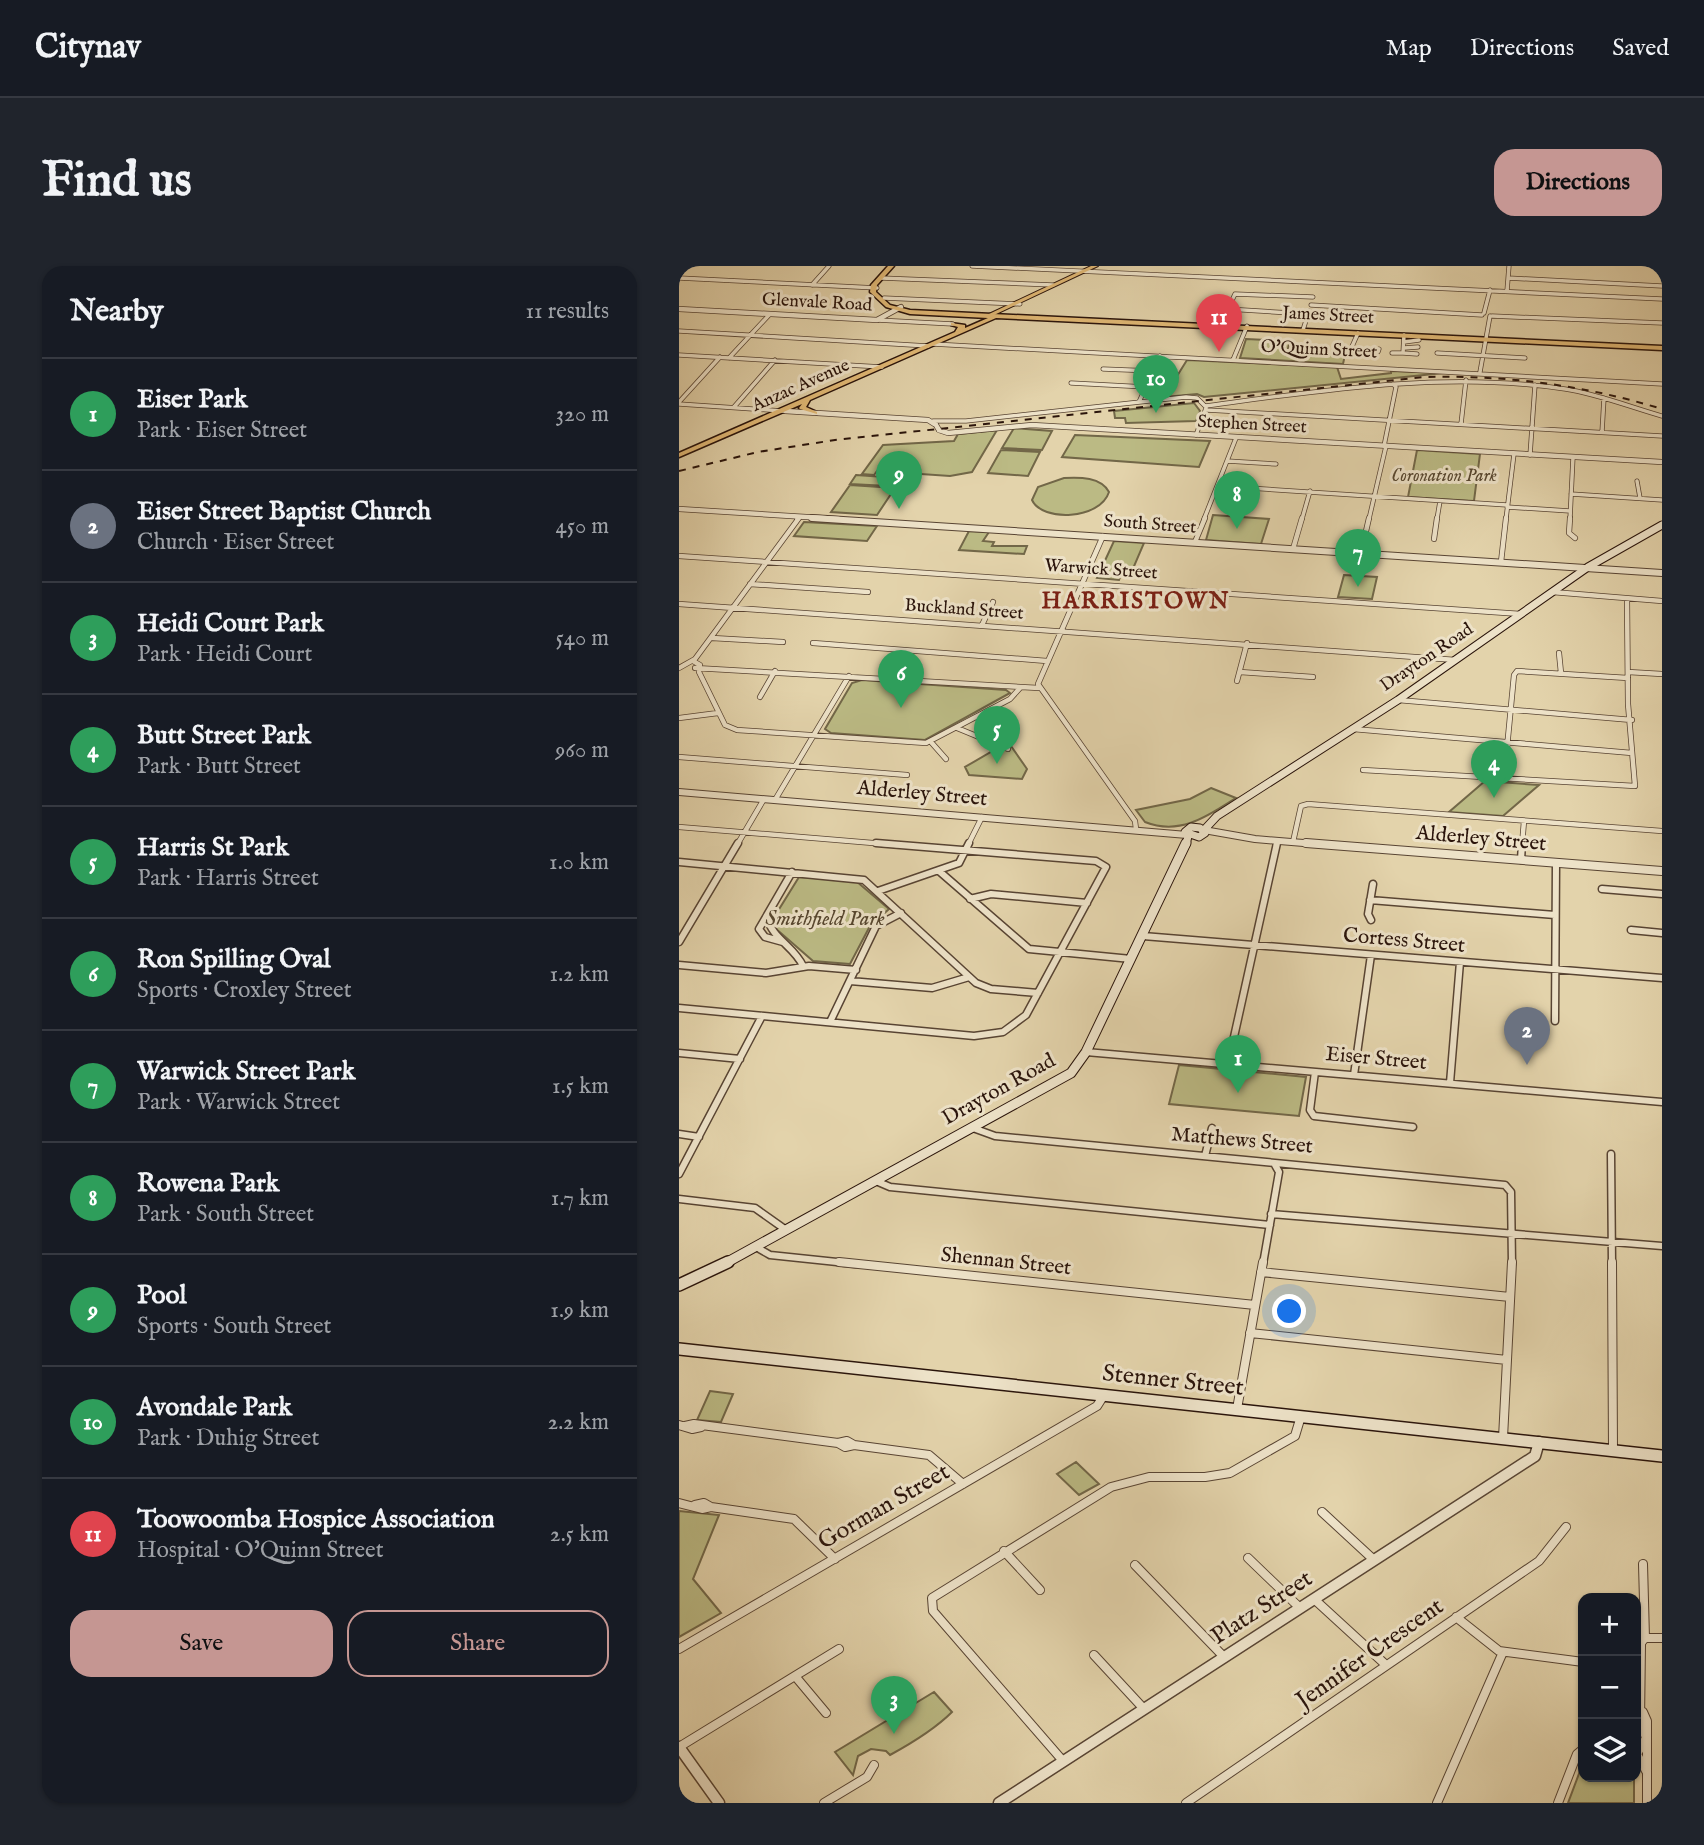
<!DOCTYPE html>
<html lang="en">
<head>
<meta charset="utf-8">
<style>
  body { margin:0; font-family:"IM FELL English",serif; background:#20242c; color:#f1f3f6 }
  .controls { position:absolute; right:21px; bottom:21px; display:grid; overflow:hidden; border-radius:14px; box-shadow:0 2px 5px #0004 }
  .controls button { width:63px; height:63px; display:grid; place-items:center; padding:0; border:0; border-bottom:2px solid #363941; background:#171b24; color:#f1f3f6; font:35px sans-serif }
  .you { position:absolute; left:611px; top:1046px; width:24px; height:24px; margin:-18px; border:5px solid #fff; border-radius:50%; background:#1a73e8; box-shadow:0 0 0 10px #1a73e833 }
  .badge { display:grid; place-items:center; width:46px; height:46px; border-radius:50%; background:#c59692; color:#fff; font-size:23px; font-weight:700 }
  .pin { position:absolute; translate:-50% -58px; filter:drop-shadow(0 2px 4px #0008) }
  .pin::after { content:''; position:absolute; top:37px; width:24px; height:21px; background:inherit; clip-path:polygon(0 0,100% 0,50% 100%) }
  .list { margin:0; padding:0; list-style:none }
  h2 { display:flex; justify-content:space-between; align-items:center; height:91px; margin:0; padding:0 28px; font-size:30px }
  h2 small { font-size:23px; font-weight:400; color:#9ea1a6 }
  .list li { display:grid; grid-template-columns:46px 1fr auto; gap:21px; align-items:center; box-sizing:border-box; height:112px; padding:0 28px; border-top:2px solid #363941 }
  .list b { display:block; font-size:26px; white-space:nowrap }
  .list p { margin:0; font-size:23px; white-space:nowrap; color:#9ea1a6 }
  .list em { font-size:23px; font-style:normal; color:#9ea1a6 }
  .actions { display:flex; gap:14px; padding:21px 28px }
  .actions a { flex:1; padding:16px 0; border:2px solid #c59692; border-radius:21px; text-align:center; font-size:24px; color:#c59692 }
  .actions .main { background:#c59692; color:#111 }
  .icon { flex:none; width:38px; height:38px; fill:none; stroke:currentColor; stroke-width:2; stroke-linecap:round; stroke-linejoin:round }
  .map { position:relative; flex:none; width:983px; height:1537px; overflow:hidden; border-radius:21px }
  header { display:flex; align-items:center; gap:42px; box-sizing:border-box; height:98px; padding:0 35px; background:#171b24; border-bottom:2px solid #363941 }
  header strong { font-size:33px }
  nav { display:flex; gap:38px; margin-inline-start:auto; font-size:24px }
  .intro { display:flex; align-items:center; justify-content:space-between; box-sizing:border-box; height:168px; padding:0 42px }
  h1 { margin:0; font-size:49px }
  .button { padding:18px 32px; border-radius:21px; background:#c59692; color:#111; font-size:24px; font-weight:700 }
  main { display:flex; gap:42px; padding:0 42px }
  aside { flex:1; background:#171b24; border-radius:21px; box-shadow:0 2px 5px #0004 }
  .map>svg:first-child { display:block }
</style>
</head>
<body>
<header>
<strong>Citynav</strong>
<nav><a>Map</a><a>Directions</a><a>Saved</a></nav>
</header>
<div class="intro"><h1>Find us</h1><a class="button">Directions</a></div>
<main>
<aside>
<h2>Nearby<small>11 results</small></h2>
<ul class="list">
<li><span class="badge" style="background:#2e9e5b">1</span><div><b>Eiser Park</b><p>Park · Eiser Street</p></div><em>320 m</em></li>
<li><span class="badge" style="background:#6b7280">2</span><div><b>Eiser Street Baptist Church</b><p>Church · Eiser Street</p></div><em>450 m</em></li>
<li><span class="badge" style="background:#2e9e5b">3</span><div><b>Heidi Court Park</b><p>Park · Heidi Court</p></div><em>540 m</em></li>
<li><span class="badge" style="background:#2e9e5b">4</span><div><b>Butt Street Park</b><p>Park · Butt Street</p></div><em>960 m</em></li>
<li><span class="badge" style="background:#2e9e5b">5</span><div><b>Harris St Park</b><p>Park · Harris Street</p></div><em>1.0 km</em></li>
<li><span class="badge" style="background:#2e9e5b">6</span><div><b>Ron Spilling Oval</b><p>Sports · Croxley Street</p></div><em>1.2 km</em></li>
<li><span class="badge" style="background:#2e9e5b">7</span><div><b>Warwick Street Park</b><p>Park · Warwick Street</p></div><em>1.5 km</em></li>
<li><span class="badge" style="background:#2e9e5b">8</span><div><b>Rowena Park</b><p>Park · South Street</p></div><em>1.7 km</em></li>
<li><span class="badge" style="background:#2e9e5b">9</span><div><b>Pool</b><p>Sports · South Street</p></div><em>1.9 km</em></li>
<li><span class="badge" style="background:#2e9e5b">10</span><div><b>Avondale Park</b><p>Park · Duhig Street</p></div><em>2.2 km</em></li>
<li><span class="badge" style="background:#e0444e">11</span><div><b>Toowoomba Hospice Association</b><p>Hospital · O'Quinn Street</p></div><em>2.5 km</em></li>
</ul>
<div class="actions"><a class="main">Save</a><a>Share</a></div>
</aside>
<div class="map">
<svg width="983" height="1537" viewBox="0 0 983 1537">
  <rect width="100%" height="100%" fill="#e3d3ab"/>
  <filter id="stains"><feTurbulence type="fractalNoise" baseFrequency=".00286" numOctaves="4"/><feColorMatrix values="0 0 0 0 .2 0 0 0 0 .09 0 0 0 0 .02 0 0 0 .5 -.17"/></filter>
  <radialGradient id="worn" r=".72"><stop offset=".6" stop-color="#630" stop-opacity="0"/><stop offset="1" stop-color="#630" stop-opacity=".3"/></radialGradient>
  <!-- green -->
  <path fill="#bbba84" stroke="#726748" stroke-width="2" d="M567,73L611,75L608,86L666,89L664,98L561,92Z
    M508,94L658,101L662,113L712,107V105L765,107L525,131L518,128L485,131Z
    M515,137L521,145L517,155L447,157L446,152H436L435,145Z
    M335,162L373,165L363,184L323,182Z
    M318,164L293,206L271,210L198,205L195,209L183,208L204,179L275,175L279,168Z
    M396,169L531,175L520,201L383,191Z
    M322,184L361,186L349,210L309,207Z
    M738,184L801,188L795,235L729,231Z
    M177,209L234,213L229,221L171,218Z
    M385,212C401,211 422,211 430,226C421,254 363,256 353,234L359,221Z
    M171,219L216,222L198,249L152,246Z
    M534,249L590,253L582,278L527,274Z
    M125,256L198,260L188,275L115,270Z
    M290,265L310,266L304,275L315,276L313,280H348L345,288L280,284Z
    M435,275L465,277L453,305L444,304L440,314L418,312Z
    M665,309L698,311L693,333L659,331Z
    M183,414L327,424L331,427L246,474L152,467L146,463L173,417Z
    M332,480L348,503L343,513L290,509L286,501L317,483Z
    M806,515L860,519L824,550L770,546Z
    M532,522L557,532C529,550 501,570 466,556L457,544L511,533Z
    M120,611L177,615L210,643L191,660L171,698L134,695L96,662L94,653Z
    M500,799L627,811L620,850L490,838Z
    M31,1125L54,1128L42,1156L18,1154Z
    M397,1196L420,1218L400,1229L378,1208Z
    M0,1245L40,1249L14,1313L42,1347L0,1371Z
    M255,1426L273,1446C255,1464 233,1477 211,1489L207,1485L192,1483L179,1490L174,1509L156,1486Z
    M904,1497V1511H955V1537H889Z"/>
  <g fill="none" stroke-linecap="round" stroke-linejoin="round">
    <!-- minor-far3 casing -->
    <g stroke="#584433" stroke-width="5">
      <path id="minor-far3" d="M293,0L983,33
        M0,12L198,22
        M202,12L374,19
        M829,12L983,20
        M133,19L150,0
        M828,25L830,0
        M205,32L341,38
        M632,39L803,49
        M548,43L629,48
        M805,47L811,24
        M813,50L983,57
        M198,54L274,58
        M541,60L556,28L634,31
        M624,64L630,45
        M0,65L249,80
        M679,67L671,85L699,86L700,83
        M725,69L724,87L738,88
        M725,76L740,74
        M254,78L983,118
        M725,82L739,81
        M713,87H724
        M758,87L846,92
        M0,89L203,101
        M50,92L91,48
        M554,94L568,60
        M424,103L474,105
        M801,106L811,50
        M392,117L467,121
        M0,136L41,91
        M460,136L481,90
        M0,138L104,145
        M526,140C645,124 766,105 886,123C919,128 951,141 983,150
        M55,141L96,94
        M528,144L983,170
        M254,155H287L507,131L518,132L526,140
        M782,158L787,114
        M923,166L925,132
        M517,169L527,142
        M705,180L717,121L714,118
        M851,189L856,119
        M548,195L597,198
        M958,215L961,232
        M538,220L828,239
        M892,228L983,234
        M828,241L891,245
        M118,253L120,251
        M525,253L557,172
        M623,253L631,225
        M690,253L707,180
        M758,253L761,235
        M827,253L835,188
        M891,253L894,191"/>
    </g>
    <!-- minor-far2 casing -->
    <g stroke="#584433" stroke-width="6">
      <path id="minor-far2" d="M891,252L890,267L896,272
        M424,270L359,418L456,555L457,563
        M755,273L758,252
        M516,276L526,252
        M614,283L623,252
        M682,287L690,252
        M0,290L842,348
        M822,296L827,252
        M71,318L189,326
        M873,326L983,335
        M0,338L777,394
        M303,359L314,336
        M33,372L104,376
        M134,377L368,395
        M880,387L882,407
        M14,395L21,399L20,406L46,459L58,464L247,477L331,433L341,422
        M0,402L16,393L120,252
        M16,402L360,422
        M561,406L634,411
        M949,406L983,408
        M558,415L568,377
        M81,431L96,405
        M719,434L953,454
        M0,452L39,447
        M278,462L329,483
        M674,463L953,487
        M252,476L267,493
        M0,491L228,509
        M684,504L956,520L949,438L948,333
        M825,513L835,409L838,405L949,412
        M96,534L170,410
        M0,561L218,579
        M614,576L622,540L629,538L983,565
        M58,579L85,533
        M289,579L303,551
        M597,579L598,575
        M843,579L845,555"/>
    </g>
    <!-- minor-far1 casing -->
    <g stroke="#584433" stroke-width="9">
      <path id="minor-far1" d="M842,594L843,577
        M0,596L185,614L297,717L312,723L359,727
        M260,605L350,683L452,693
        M923,623L983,628
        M199,625L280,597L290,577
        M291,633L312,628L408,637
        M691,634L876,649
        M88,651C93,673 115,680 124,700
        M692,654L689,648L694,618
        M952,664L983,667
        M464,670L983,712
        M0,676L59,577
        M104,676L86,671L80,663L113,606
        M0,699L87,707L130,700L177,704
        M171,715L253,722L290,711
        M0,742L295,770L324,766L347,749L427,601L417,595L197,577
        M876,755L877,597
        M151,756L197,660L222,647
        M407,786L983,836
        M0,787L61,793
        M549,798L598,577
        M636,806L631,844L635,850L734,861
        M675,809L692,689
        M771,817L781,696
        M294,862L316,870L826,919L832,926L833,998
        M0,868L20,871
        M932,888L933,998
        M526,890L533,862
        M0,908L83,750
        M197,915L211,921L591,959
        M0,933L76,942L107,964
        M592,948L983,980
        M77,981L91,989L177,998
        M584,998L600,906L596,899"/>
    </g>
    <!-- minor casing -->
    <g stroke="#584433" stroke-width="10">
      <path id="minor" d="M160,996L576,1039
        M933,996L934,1184
        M582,1006L831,1031
        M571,1067L828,1094
        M558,1143L584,996
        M0,1159L13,1163L22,1161
        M6,1160L15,1158L159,1177L166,1181L175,1179
        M824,1172L833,996
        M159,1177L168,1175L175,1179L250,1189L284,1218
        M0,1237L23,1243L32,1241
        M16,1239L25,1237L32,1241L115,1253L156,1293
        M643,1246L695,1294
        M325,1285L361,1324
        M569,1292L621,1342
        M964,1298L966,1372L962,1377L961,1455L967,1472L958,1488L967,1505
        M456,1299L545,1391
        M635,1333L707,1399
        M777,1351L820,1385L904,1396
        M966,1372H983
        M0,1383L418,1140L425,1129
        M415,1389L465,1443
        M116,1410L147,1447
        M964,1446L968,1455V1537
        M0,1481L160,1383
        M384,1495L254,1345L253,1332L432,1221L470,1211H526L551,1207L616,1170L622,1150
        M145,1537L188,1511L195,1499
        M507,1537L860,1295L887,1261
        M758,1537L824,1386
        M879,1537L898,1488L904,1483"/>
    </g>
    <!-- tertiary-far3 casing -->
    <g stroke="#584433" stroke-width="6">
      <path id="tertiary-far3" d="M975,0H983
        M0,43L198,54L222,41
        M106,145L249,154L257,159
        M260,164L269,167L353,159L983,196
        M0,243L160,253"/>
    </g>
    <!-- tertiary-far2 casing -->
    <g stroke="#584433" stroke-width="8">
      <path id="tertiary-far2" d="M133,252L983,307
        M0,526L508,569
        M525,564L576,573L649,579"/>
    </g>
    <!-- tertiary-far1 casing -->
    <g stroke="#584433" stroke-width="10">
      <path id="tertiary-far1" d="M627,577L983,605"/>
    </g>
    <!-- tertiary casing -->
    <g stroke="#584433" stroke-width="13">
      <path id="tertiary" d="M0,1481L40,1537
        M320,1537L856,1190L860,1176"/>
    </g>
    <!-- secondary-far2 casing -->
    <g stroke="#2a140b" stroke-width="9">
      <path id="secondary-far2" d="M512,561L521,562L526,567L520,571L506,566Z
        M525,564L538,550L719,434L909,301L983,259
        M507,579L509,570"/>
    </g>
    <!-- secondary-far1 casing -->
    <g stroke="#2a140b" stroke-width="11">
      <path id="secondary-far1" d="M45,998L392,807L407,786L507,577"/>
    </g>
    <!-- secondary casing -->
    <g stroke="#2a140b" stroke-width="14">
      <path id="secondary" d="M0,1019L49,996
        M0,1083L983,1190"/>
    </g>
    <!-- primary casing -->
    <g stroke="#2a140b" stroke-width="2">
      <path id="primary" d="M412,0H419L315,49L310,48Z"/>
    </g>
    <!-- trunk casing -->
    <g stroke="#2a140b" stroke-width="3">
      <path id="trunk" d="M209,0H215L198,19L197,26L211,39L231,44L983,80V84L317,52L131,134L127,141L138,146V148L121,143L120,142L123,138L0,191V187L276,66L279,61L272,59V57L286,59V62L309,52L231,48L207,41L191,26L192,19Z"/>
    </g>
    <!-- minor-far3 -->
    <use href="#minor-far3" stroke="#ede2c8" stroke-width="3.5"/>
    <!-- minor-far2 -->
    <use href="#minor-far2" stroke="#ede2c8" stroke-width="4.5"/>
    <!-- minor-far1 -->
    <use href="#minor-far1" stroke="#ede2c8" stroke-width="6"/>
    <!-- minor -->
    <use href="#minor" stroke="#ede2c8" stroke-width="8"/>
    <!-- tertiary-far3 -->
    <use href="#tertiary-far3" stroke="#ede2c8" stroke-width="4.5"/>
    <!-- tertiary-far2 -->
    <use href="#tertiary-far2" stroke="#ede2c8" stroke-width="6"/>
    <!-- tertiary-far1 -->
    <use href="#tertiary-far1" stroke="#ede2c8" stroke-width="8"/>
    <!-- tertiary -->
    <use href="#tertiary" stroke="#ede2c8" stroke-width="10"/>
    <!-- secondary-far2 -->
    <use href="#secondary-far2" stroke="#ede2c8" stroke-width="7"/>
    <!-- secondary-far1 -->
    <use href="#secondary-far1" stroke="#ede2c8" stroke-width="9"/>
    <!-- secondary -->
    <use href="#secondary" stroke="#ede2c8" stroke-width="11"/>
    <!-- primary -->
    <use href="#primary" fill="#e2ba76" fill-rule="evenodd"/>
    <!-- trunk -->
    <use href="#trunk" fill="#e2ba76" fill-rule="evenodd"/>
    <!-- rail -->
    <path stroke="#2a140b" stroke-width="2" stroke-dasharray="7 7" stroke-linecap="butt" d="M0,205L79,186L156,174L745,111C827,109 905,119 983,143"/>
    <!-- tertiary-bridge casing -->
    <g stroke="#584433" stroke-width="6" stroke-linecap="butt">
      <path id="tertiary-bridge" d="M257,159L260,164"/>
    </g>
    <!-- tertiary-bridge -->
    <use href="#tertiary-bridge" stroke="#ede2c8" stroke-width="4.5"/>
  </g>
  <g text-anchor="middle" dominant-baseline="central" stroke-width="6" stroke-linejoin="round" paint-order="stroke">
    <!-- far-street labels -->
    <g font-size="18" fill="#2a140b" stroke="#ede2c8">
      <text transform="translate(138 37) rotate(3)">Glenvale Road</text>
      <text transform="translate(649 50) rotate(3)">James Street</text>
      <text transform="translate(640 84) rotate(3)">O'Quinn Street</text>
      <text transform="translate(122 120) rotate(-24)">Anzac Avenue</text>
      <text transform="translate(573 159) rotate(3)">Stephen Street</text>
      <text transform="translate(471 259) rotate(4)">South Street</text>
      <text transform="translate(422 304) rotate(4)">Warwick Street</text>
      <text transform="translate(285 344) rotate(4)">Buckland Street</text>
      <text transform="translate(748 392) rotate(-34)">Drayton Road</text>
    </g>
    <!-- far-park labels -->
    <g font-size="18" font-style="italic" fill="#56462f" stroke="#ede2c8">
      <text x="765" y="210">Coronation Park</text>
    </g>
    <!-- street labels -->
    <g font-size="21" fill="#2a140b" stroke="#ede2c8">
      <text transform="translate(243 528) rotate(5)">Alderley Street</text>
      <text transform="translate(802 573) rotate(5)">Alderley Street</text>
      <text transform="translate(725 675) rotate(5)">Cortess Street</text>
      <text transform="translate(697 793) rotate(5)">Eiser Street</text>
      <text transform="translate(320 824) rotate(-29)">Drayton Road</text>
      <text transform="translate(563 875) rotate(5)">Matthews Street</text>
      <text transform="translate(327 996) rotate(6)">Shennan Street</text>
    </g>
    <!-- park labels -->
    <g font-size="21" font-style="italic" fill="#56462f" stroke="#ede2c8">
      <text x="146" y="653">Smithfield Park</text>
    </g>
    <!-- far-district labels -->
    <g font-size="23" font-weight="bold" letter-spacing="2" fill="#7a1f14" stroke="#ede2c8">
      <text x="457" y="335">HARRISTOWN</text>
    </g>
    <!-- near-street labels -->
    <g font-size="24" fill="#2a140b" stroke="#ede2c8">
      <text transform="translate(494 1115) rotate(6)">Stenner Street</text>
      <text transform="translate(205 1241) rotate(-30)">Gorman Street</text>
      <text transform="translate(583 1342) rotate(-33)">Platz Street</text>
      <text transform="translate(691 1388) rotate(-35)">Jennifer Crescent</text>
    </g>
  </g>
  <rect width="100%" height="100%" filter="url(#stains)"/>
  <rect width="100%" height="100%" fill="url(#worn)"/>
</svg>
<div class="controls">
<button>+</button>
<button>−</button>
<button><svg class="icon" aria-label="layers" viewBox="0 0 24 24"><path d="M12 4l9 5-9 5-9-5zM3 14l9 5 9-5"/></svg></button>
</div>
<div class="you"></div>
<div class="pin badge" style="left:559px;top:827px;background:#2e9e5b">1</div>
<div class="pin badge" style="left:848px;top:799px;background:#6b7280">2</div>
<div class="pin badge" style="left:215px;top:1468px;background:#2e9e5b">3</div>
<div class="pin badge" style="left:815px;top:532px;background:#2e9e5b">4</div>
<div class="pin badge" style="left:318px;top:498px;background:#2e9e5b">5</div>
<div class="pin badge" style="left:222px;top:442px;background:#2e9e5b">6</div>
<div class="pin badge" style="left:679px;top:321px;background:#2e9e5b">7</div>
<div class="pin badge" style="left:558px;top:263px;background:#2e9e5b">8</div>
<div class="pin badge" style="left:220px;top:243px;background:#2e9e5b">9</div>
<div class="pin badge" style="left:477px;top:147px;background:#2e9e5b">10</div>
<div class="pin badge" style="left:540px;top:86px;background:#e0444e">11</div>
</div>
</main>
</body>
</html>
